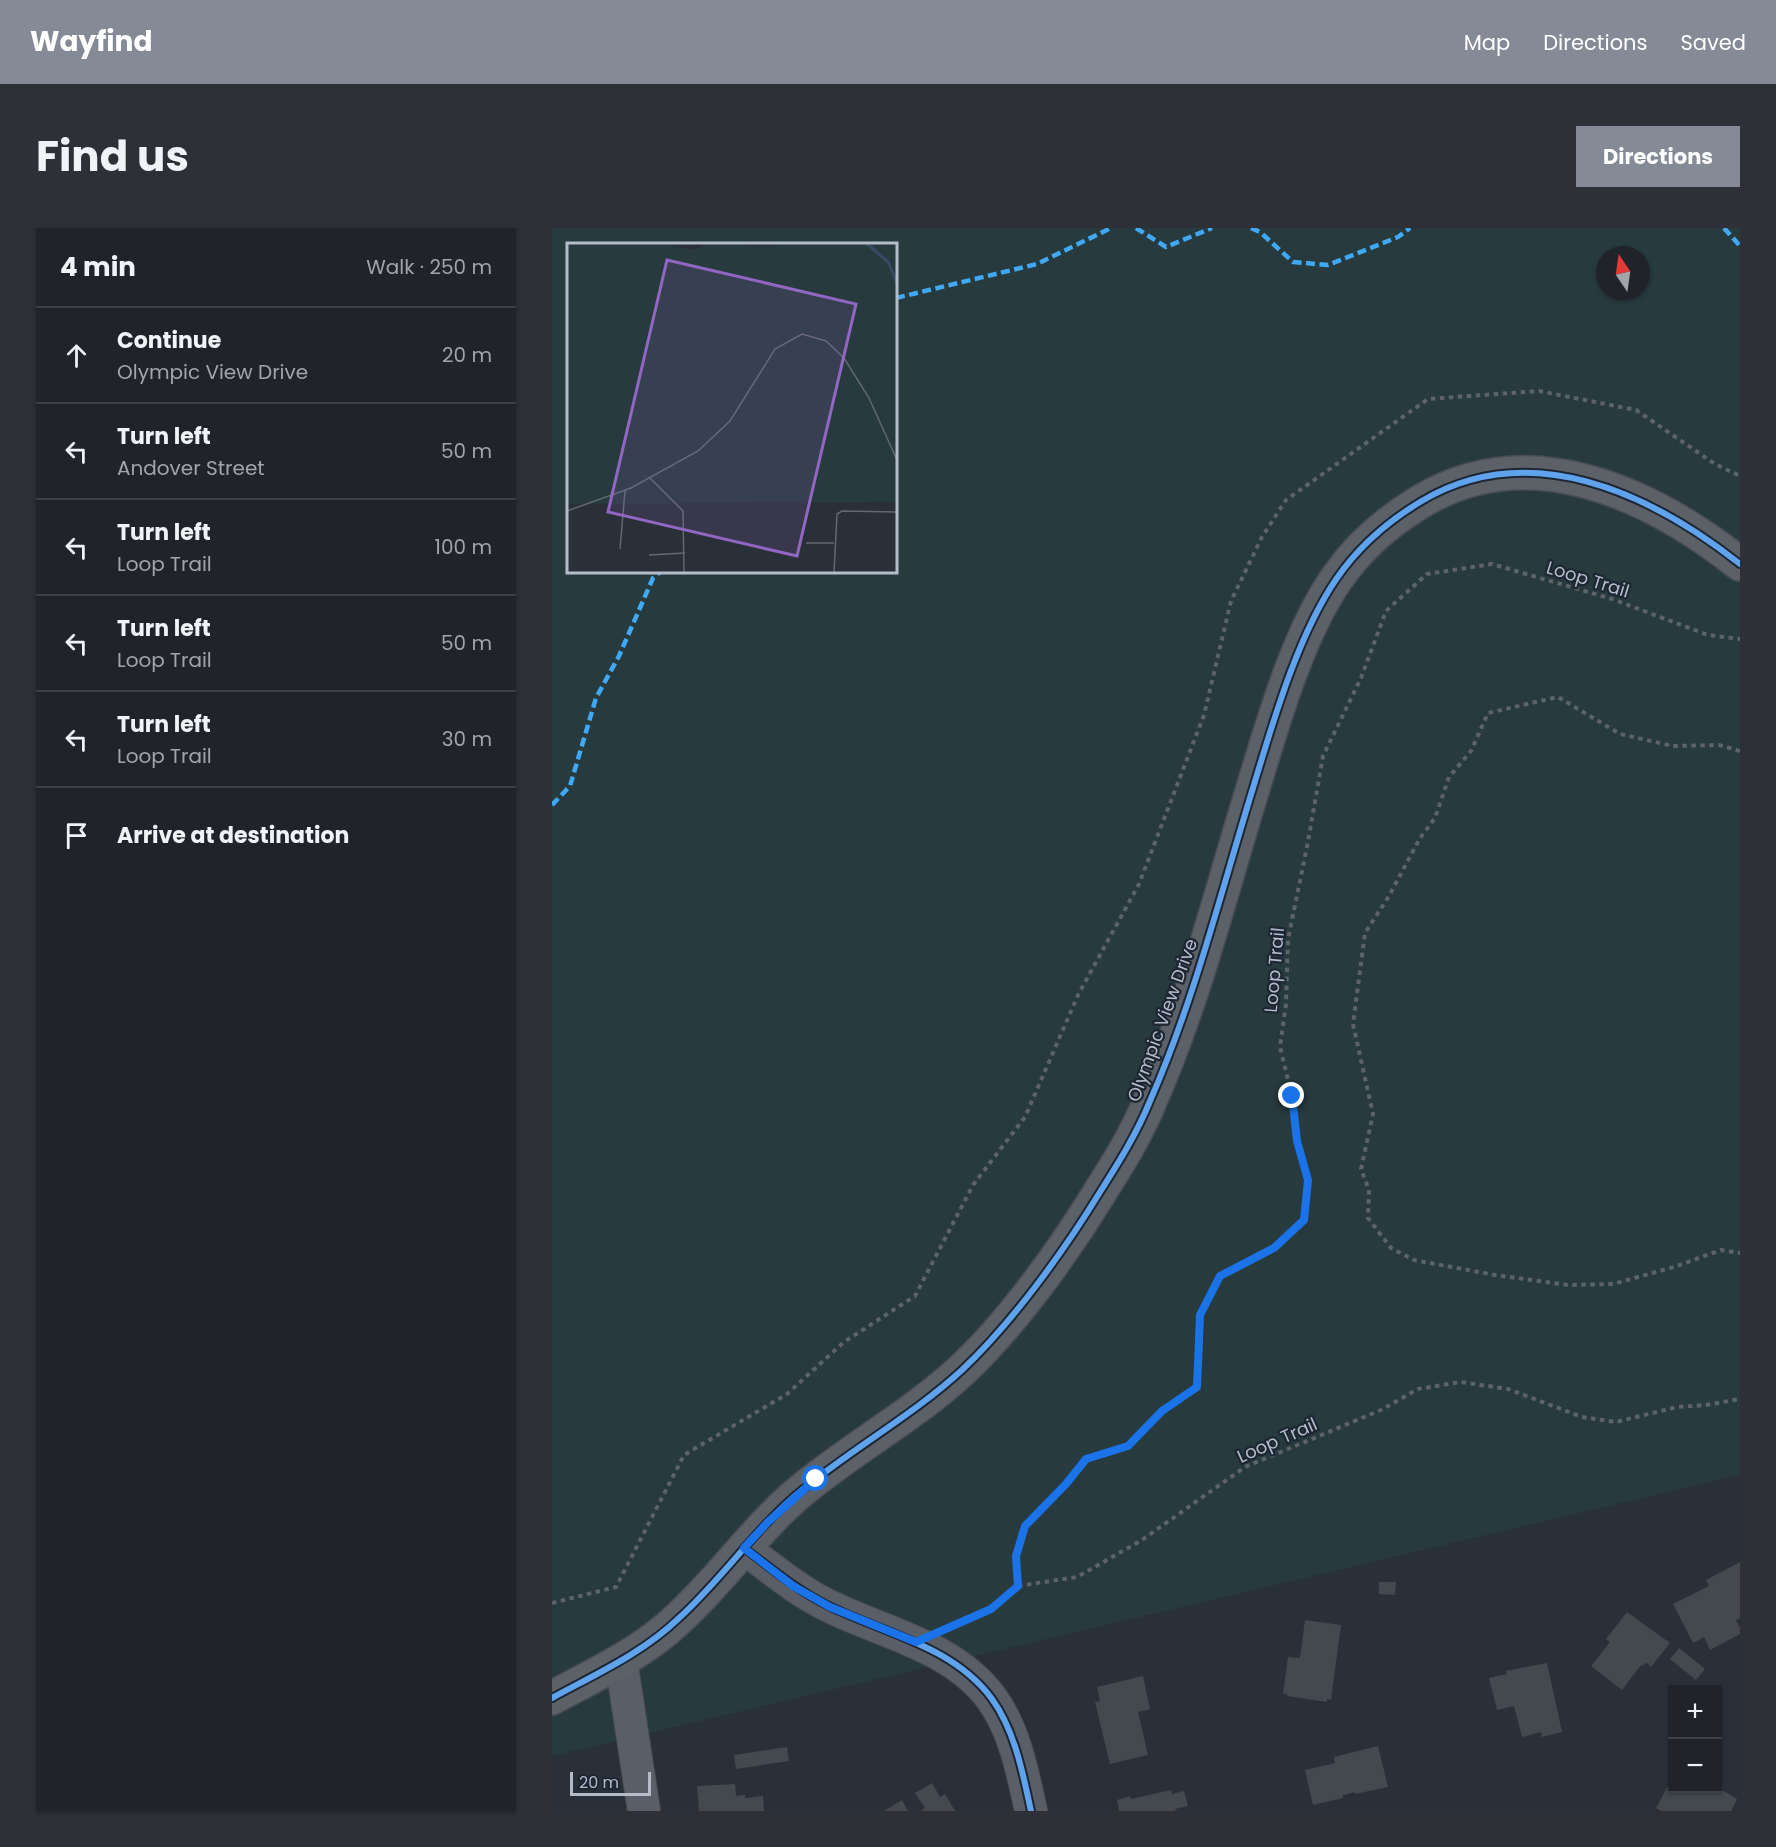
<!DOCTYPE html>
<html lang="en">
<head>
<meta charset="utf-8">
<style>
  body { margin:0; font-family:Poppins,sans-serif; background:#2d3036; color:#f1f3f6 }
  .controls { position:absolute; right:18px; bottom:18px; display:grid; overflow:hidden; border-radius:0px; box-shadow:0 2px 4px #0004 }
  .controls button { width:54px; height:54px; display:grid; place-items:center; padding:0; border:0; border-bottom:2px solid #3d4147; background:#20242a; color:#f1f3f6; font:30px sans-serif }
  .compass { position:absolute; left:1044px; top:18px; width:54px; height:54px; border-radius:50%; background:#20242a; box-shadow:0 2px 4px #0004; rotate:347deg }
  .scale { position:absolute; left:18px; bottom:15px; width:81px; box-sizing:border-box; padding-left:6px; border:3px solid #b4bcc9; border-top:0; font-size:16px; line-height:21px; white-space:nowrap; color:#b4bcc9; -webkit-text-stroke:4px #1d2633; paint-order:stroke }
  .stop { position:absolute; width:18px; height:18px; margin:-14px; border:4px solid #1a73e8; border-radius:50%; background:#fff }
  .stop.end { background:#1a73e8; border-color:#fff; box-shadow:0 2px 6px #0008 }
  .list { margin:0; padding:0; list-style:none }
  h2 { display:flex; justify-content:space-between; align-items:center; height:78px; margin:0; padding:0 24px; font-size:26px }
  h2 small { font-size:20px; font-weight:400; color:#a2a4a8 }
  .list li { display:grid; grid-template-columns:39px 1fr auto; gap:18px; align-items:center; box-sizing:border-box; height:96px; padding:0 24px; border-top:2px solid #3d4147 }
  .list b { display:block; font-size:22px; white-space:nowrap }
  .list p { margin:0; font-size:20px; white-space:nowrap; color:#a2a4a8 }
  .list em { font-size:20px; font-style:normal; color:#a2a4a8 }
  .icon { flex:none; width:33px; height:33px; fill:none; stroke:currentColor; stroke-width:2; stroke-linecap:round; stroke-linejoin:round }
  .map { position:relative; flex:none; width:1188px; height:1583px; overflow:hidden; border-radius:0px }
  header { display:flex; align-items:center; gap:36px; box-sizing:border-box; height:84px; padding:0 30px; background:#848b96; color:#fff }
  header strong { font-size:28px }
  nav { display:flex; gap:33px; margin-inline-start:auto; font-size:21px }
  .intro { display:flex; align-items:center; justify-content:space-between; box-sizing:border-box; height:144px; padding:0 36px }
  h1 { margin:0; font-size:42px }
  .button { padding:15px 27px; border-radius:0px; background:#848b96; color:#fff; font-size:21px; font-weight:700 }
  main { display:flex; gap:36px; padding:0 36px }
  aside { flex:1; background:#20242a; border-radius:0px; box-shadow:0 2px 4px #0004 }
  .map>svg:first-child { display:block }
</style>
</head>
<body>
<header>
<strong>Wayfind</strong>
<nav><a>Map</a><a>Directions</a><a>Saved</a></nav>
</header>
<div class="intro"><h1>Find us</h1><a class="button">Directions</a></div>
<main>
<aside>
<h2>4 min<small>Walk · 250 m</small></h2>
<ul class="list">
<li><svg class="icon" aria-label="ahead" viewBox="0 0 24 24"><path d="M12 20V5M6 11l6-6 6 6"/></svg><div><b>Continue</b><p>Olympic View Drive</p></div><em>20 m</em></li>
<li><svg class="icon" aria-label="left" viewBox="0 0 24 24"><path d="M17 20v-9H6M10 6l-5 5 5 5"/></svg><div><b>Turn left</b><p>Andover Street</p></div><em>50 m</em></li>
<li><svg class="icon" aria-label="left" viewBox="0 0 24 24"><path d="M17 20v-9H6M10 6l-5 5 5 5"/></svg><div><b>Turn left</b><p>Loop Trail</p></div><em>100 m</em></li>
<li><svg class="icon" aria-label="left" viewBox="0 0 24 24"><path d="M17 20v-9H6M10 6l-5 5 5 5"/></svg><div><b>Turn left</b><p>Loop Trail</p></div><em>50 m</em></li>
<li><svg class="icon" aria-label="left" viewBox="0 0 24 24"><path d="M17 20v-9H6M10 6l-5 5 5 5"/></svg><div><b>Turn left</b><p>Loop Trail</p></div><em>30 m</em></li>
<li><svg class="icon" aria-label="arrive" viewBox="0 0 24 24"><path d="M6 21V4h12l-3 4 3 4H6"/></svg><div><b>Arrive at destination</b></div></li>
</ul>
</aside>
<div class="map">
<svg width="1188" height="1583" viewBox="0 0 1188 1583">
  <rect width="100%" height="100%" fill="#2a3038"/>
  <!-- green -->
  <path fill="#273a3e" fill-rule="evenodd" d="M0,0H1188V1247L0,1528ZM16,16H344V344H16ZM1053,27H1089V63H1053Z"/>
  <!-- building -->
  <path fill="#444950" d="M1188,1334V1390L1184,1392L1188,1400V1406L1158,1422L1152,1409L1141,1415L1121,1376L1157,1358L1154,1352Z
    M827,1354H844L843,1367L827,1366Z
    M1075,1384L1118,1415L1099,1439L1094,1434L1091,1438L1089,1437L1070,1462L1039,1438L1058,1414L1054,1411Z
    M753,1392L789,1397L779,1472L775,1471V1474L735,1468V1466H731L736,1429L748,1430Z
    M1127,1420L1153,1441L1144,1452L1118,1431Z
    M995,1435L1010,1504L990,1509L989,1504L970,1509L962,1478L945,1482L937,1450L955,1446L954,1443Z
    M591,1448L598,1481L586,1484L596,1527L558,1536L543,1474L548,1473L545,1459Z
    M826,1518L836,1559L803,1566V1564L791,1567V1570L761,1577L753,1542L783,1535L782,1529Z
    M235,1519L237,1533L184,1541L182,1527Z
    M1120,1550V1560H1152L1156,1563L1158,1560H1167L1185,1571L1179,1583H1109L1104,1580Z
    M380,1555L388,1569L393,1566L403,1583H368L373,1580L363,1565Z
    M183,1556L184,1568L193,1567V1570L211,1568L212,1583H147L145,1558Z
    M619,1562L620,1566L632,1563L636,1578L623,1581L624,1583H567L565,1572L578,1568L579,1571Z
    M350,1572L356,1583H332Z"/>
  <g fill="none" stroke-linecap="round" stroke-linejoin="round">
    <!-- minor casing -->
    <g stroke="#484c53" stroke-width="34">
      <path id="minor" d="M192,1320C220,1341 247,1364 279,1379C335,1406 402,1419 440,1471C463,1503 471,1546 479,1583
        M69,1432L92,1583"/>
    </g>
    <!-- major casing -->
    <g stroke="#484c55" stroke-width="36">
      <path id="major" d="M0,1470C44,1446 91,1425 127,1390C169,1352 201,1304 244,1267C297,1222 359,1189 410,1142C460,1095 512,1023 548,964C567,934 585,905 598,873C642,773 669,664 701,560C721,494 746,406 785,350C807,318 835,294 868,274C977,208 1098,265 1188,336"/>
    </g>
    <!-- path -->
    <path stroke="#5d636a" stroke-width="4" stroke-dasharray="4.5 4.5" stroke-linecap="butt" d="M1188,523L1167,517L1121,518L1068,506L1006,469L936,485L919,523L897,549L883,590L868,610L837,668L813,705L801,796L821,886L809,941L817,962L816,990L839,1020L862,1032L943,1047L1016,1057L1061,1056L1122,1039L1169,1022L1188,1025
      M466,1358L525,1349L590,1312L693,1239L829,1182L866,1161L909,1154L956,1161L1030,1189L1064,1194L1125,1179L1154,1177L1188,1171
      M0,1375L64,1359L132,1227L235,1166L292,1114L363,1068L421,957L473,889L526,767L587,656L652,487L679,373L710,309L734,272L876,171L987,163L1084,182L1163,236L1188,248
      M398,1399L439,1381L466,1358L464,1328L473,1298L514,1256L534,1231L576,1218L610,1183L645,1159L648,1087L668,1048L722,1020L752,992L756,952L745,913L740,868L728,819L734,776L736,711L755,619L771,528L809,450L834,383L875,346L940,336L1060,371L1156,407L1188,411"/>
    <!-- minor -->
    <use href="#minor" stroke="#5a5e66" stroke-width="32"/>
    <!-- major -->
    <use href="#major" stroke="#5c6168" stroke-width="33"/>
    <!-- quiet -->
    <path stroke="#3fa9f5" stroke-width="4.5" stroke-dasharray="9 4.5" stroke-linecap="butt" d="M584,0L614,19L660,0
      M699,0L708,4L741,34L776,37L846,9L858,0
      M1172,0L1188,18
      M344,70L485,36L559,0
      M0,577L18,558L44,470L67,428L101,350L108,344"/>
    <!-- cycleway casing -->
    <g stroke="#1d2633" stroke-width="10">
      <path id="cycleway" d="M192,1320C220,1341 247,1364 279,1379C335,1406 402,1419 440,1471C463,1503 471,1546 479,1583
        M0,1470C44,1446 91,1425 127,1390C169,1352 201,1304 244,1267C297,1222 359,1189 410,1142C460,1095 512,1023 548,964C567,934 585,905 598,873C642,773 669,664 701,560C721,494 746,406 785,350C807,318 835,294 868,274C977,208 1098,265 1188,336"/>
    </g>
    <!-- cycleway -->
    <use href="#cycleway" stroke="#60a3ed" stroke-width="6"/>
  </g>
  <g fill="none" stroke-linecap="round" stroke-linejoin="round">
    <!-- route -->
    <path stroke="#1a73e8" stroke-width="8" d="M264,1251L216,1294L192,1320L241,1358L278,1379L364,1414L439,1381L466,1358L464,1328L473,1298L514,1256L534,1231L576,1218L610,1183L645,1159L648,1087L668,1048L722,1020L752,992L756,952L745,913L740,868"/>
  </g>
  <g text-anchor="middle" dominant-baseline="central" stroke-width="4.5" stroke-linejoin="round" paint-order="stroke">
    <!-- street labels -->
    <g font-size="18" fill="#b4bcc9" stroke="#1d2633">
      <text transform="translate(1036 351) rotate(17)">Loop Trail</text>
      <text transform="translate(722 742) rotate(-85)">Loop Trail</text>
      <text transform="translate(610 792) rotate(-70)">Olympic View Drive</text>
      <text transform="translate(725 1212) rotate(-24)">Loop Trail</text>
    </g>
  </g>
  <!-- overview -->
  <g transform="translate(15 15)">
    <rect width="330" height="330" fill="#2a3038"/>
    <path d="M0,0H104L107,4L129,7L139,1L156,0L205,4L216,0H330V259L0,261Z" fill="#273a3e"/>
    <path fill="none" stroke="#384963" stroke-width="3" d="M299,0L321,19L330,40"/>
    <path fill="none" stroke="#616872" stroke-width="1.5" d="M82,234L116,268L117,330M0,268L64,245L131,208L163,178L208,106L235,91L259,98L277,115L302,155L330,217M239,300H267M53,306L58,248M82,312L118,310M126,330H204M267,330L270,271L275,268L330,269"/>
    <path fill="#9266c3" fill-opacity="0.15" stroke="#9266c3" stroke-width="3" d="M100,17L289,61L230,313L41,269Z"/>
    <rect width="330" height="330" fill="none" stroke="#b4bcc9" stroke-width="3"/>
  </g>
</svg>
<div class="controls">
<button>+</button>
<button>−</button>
</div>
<svg class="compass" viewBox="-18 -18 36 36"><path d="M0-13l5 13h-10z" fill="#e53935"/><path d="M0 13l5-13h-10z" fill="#a2a4a8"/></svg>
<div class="scale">20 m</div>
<div class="stop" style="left:264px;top:1251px"></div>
<div class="stop end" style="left:740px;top:868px"></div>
</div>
</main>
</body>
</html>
